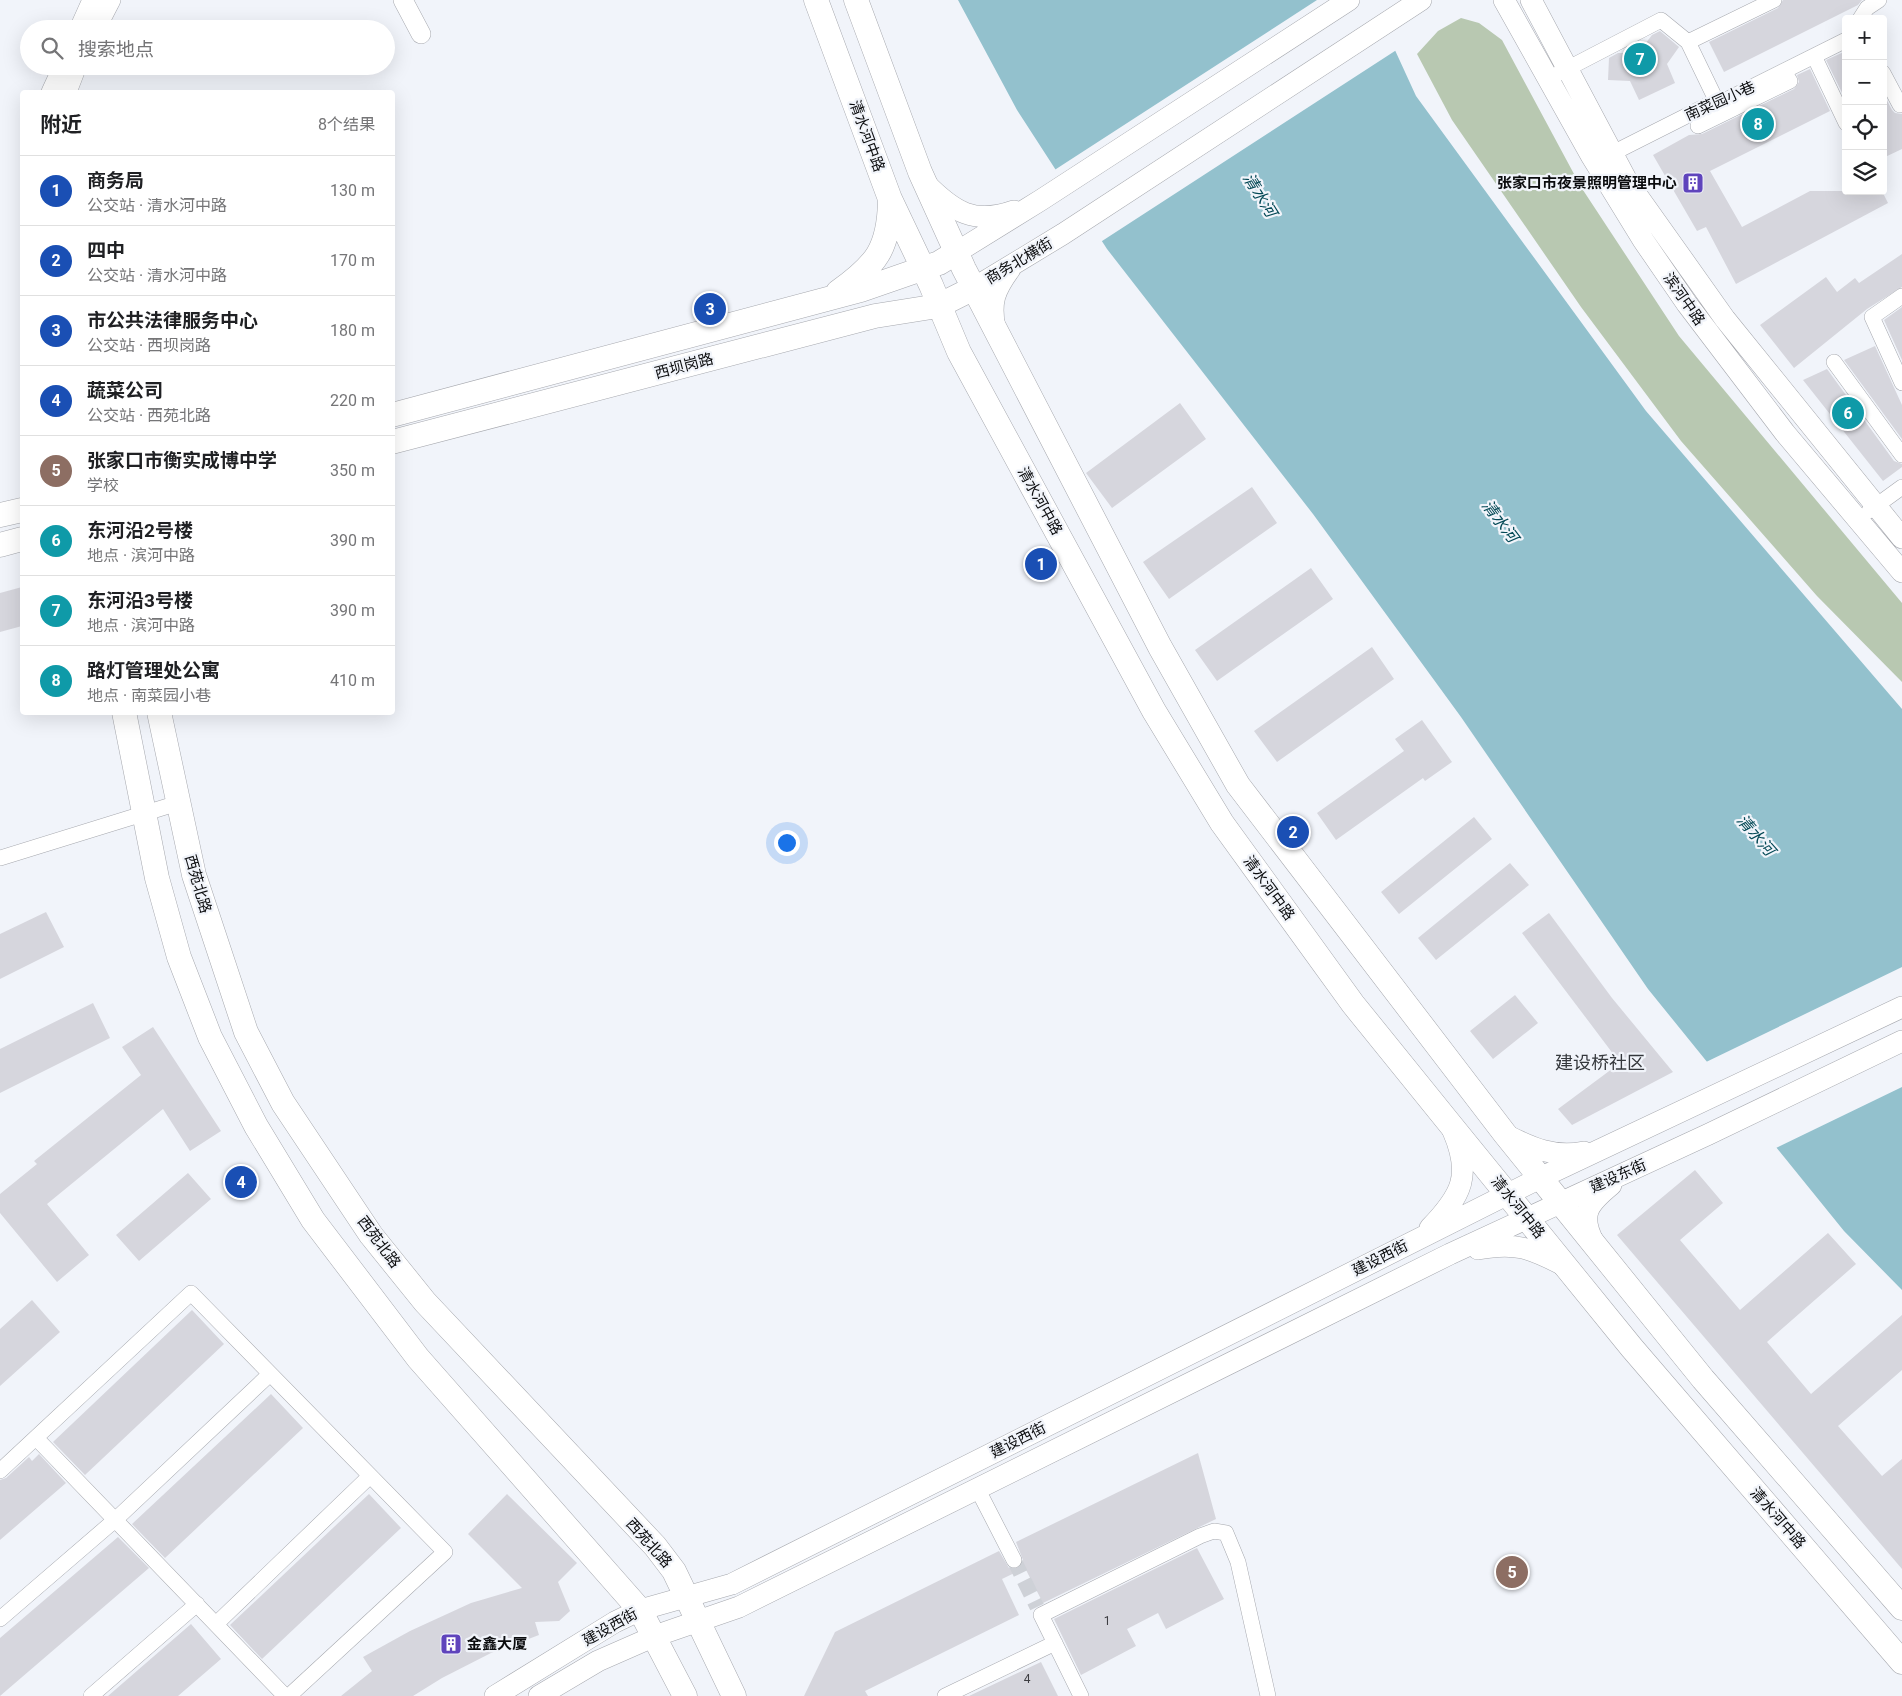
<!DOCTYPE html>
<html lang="zh">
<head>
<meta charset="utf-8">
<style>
  body { margin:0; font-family:Roboto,"Noto Sans SC",sans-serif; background:#f6f6f6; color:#202124 }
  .controls { position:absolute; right:15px; top:15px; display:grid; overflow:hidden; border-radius:5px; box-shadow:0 5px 20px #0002 }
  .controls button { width:45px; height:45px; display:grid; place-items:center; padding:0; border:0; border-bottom:1px solid #e0e0e0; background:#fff; color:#202124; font:25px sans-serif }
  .you { position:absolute; left:786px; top:842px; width:18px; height:18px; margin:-12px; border:4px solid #fff; border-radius:50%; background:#1a73e8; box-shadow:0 0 0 8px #1a73e833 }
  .badge { display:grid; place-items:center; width:32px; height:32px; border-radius:50%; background:#5f44bc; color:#fff; font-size:16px; font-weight:700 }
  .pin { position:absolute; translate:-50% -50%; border:2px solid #fff; box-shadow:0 1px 5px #0006 }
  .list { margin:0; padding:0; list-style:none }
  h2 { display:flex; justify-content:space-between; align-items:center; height:65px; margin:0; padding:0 20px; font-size:21px }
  h2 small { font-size:16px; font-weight:400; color:#757577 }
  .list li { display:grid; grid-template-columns:32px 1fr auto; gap:15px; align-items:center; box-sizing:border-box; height:70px; padding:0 20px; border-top:1px solid #e0e0e0 }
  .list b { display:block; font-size:19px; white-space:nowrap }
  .list p { margin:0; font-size:16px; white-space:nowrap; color:#757577 }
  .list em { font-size:16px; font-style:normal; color:#757577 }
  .icon { flex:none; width:28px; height:28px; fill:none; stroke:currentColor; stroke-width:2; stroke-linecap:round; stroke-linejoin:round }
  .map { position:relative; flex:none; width:1902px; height:1696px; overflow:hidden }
  .search { position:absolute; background:#fff; box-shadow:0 5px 20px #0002; left:20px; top:20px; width:375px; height:55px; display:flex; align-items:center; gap:12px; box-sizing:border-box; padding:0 18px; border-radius:28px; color:#757577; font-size:19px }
  .panel { position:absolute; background:#fff; box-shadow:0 5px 20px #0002; left:20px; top:90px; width:375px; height:625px; border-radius:5px }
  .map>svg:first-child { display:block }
</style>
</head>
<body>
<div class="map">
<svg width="1902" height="1696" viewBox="0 0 1902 1696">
  <rect width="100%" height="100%" fill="#f1f4fa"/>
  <!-- green -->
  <path fill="#b8c8b1" d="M1461,18L1479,23L1502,40L1581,187L1679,336L1902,603V682L1817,596L1681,441L1581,307L1452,120L1417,54L1438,31Z"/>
  <!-- water -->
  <path fill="#93c1cd" d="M958,0H1372L1416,96L1646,411L1902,709V1290L1844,1231L1648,989L1461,717L1313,514L1107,249L1017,110Z"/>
  <!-- pier -->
  <path fill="#f1f4fa" d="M1317,0H1375L1398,49L1099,243L1053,171Z
    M1902,967V1087L1774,1149L1704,1063Z"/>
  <!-- building -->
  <path fill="#d6d6dd" d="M1783,0H1862L1858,5L1724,72L1709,42L1778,8Z
    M1660,31L1679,47L1667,64L1675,83L1639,100L1630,81L1608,80L1609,58L1618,53H1631L1642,48L1652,35Z
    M1846,51V101L1826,60Z
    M1810,69L1830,111L1710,171L1742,227L1810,191H1882L1888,203L1736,284L1706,227L1697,231L1653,155L1689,135L1702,134L1794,89L1799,82L1797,75Z
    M1883,93L1892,110L1895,113L1902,114V149L1883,158Z
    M1902,254V287L1867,309L1794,368L1760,325L1826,277L1837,292L1855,278L1859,283Z
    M1902,307V360L1884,320Z
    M1875,346L1902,405V439L1844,360Z
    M1827,369L1894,461L1902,464V467L1883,481L1803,380Z
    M1180,403L1206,439L1112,508L1086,473Z
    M1252,487L1277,523L1169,599L1143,562Z
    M1311,568L1333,599L1217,681L1195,650Z
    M22,587V626L0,632V593Z
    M1372,647L1394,679L1277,762L1254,731Z
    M1422,720L1452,762L1425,781L1423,778L1336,840L1317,813L1404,751L1395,739Z
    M1474,817L1492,839L1399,914L1381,892Z
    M1510,863L1529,885L1436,960L1418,938Z
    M46,912L64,947L0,979V934Z
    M1549,913L1612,998L1673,1072L1572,1125L1558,1109L1620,1063L1522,933Z
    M1515,995L1538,1023L1493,1059L1470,1031Z
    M93,1003L110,1038L0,1093V1049Z
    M153,1027L221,1131L190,1151L163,1109L47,1204L89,1255L57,1282L0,1213V1194L37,1164L34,1161L141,1075L122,1047Z
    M1695,1170L1723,1203L1680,1240L1740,1310L1828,1233L1856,1264L1767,1342L1811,1394L1902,1315V1370L1838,1426L1882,1476L1902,1459V1569L1617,1235Z
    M188,1173L211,1199L139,1261L116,1235Z
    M32,1300L60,1332L0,1386V1329Z
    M192,1310L224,1344L85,1475L53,1442Z
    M271,1394L303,1428L165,1558L132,1524Z
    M1198,1453L1216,1519L1043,1603L1025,1568L1002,1579L1019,1615L865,1691L868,1696H804L835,1632L999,1551L1009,1568H1018L1023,1560L1016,1542Z
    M39,1454L66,1483L0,1540V1480L6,1478L29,1457L32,1461Z
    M369,1494L401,1528L262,1659L230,1625Z
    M507,1494L577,1563L558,1582L570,1611L559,1621L535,1622L539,1635L491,1653L442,1678L413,1696H341L372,1671L363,1657L410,1631L471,1603L522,1588L468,1534Z
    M118,1537L149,1568L0,1696V1638Z
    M1197,1548L1224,1599L1166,1629L1158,1613L1127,1629L1136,1646L1081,1675L1054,1619Z
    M191,1624L221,1659L178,1696H108Z
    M1041,1662L1058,1696H969Z"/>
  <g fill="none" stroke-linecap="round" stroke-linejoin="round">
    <!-- minor-tunnel -->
    <path stroke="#ced1d7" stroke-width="15" stroke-dasharray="15 8" stroke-linecap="butt" d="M1014,1560L1037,1607"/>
    <!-- minor casing -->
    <g stroke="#a6a8ae" stroke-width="16">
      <path id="minor" d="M1860,19L1867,8L1879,0
        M1688,42L1774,0
        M1814,56L1846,123
        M1559,73L1661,20L1688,42L1717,102
        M1883,73L1900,105L1902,104
        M1698,126L1790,81L1784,71
        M1605,157L1712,103L1724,101L1846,40
        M1902,296L1872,317L1902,383
        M1834,362L1902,455
        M1869,511L1902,487
        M0,858L178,803
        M37,1439L285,1696
        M0,1471L191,1293L445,1552L289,1696
        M977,1488L1014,1560
        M0,1619L115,1520L270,1374
        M216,1624L370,1476
        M91,1696L197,1604
        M945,1696L1055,1643
        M1081,1696L1041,1615L1200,1536L1214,1531L1226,1533L1238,1562L1268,1696"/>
    </g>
    <!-- tertiary casing -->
    <g stroke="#a6a8ae" stroke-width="20">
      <path id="tertiary" d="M403,0L421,34
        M79,29L92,0
        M96,29L111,0
        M51,92L63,66
        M67,92L77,66"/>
    </g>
    <!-- secondary casing -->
    <g stroke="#a6a8ae" stroke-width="22">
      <path id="secondary" d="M1504,0L1592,157L1643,240L1687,304L1785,433L1902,572
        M1531,0L1627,181L1725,319L1902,538
        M926,184C954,212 974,225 1014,211
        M957,252L1041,200L1349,0
        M974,288L1063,234L1421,0
        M995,329C990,302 994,291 1010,269
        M1506,1135C1532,1148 1554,1158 1584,1152
        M1430,1228C1462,1195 1472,1175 1453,1131
        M1594,1243C1579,1214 1588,1204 1611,1185
        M1478,1249C1516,1242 1531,1248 1565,1266
        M495,1696L615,1622L640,1610L732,1584L1540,1178L1902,1007
        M539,1696L598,1661L655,1636L739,1607L1450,1254L1709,1134L1902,1041"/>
    </g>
    <!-- primary casing -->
    <g stroke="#a6a8ae" stroke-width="25">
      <path id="primary" d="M816,0L890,199L931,285L959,352L1154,711L1222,823L1353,1004L1450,1124L1632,1348L1902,1662
        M856,0L920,172L964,269L1160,647L1238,785L1505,1134L1703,1379L1902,1608
        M838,292C876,265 889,249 890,201
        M392,415L861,290L939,263L957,252
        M392,442L875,316L938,306L974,288
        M0,515L22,510
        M0,545L22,539
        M124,712L157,878L179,957L210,1037L256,1126L313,1220L418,1358L640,1610L685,1696
        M159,712L194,875L246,1032L283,1103L371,1235L425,1302L655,1546L674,1571L734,1696"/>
    </g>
    <!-- minor -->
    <use href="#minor" stroke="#fff" stroke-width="15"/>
    <!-- tertiary -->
    <use href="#tertiary" stroke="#fff" stroke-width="19"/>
    <!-- secondary -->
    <use href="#secondary" stroke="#fff" stroke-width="21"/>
    <!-- primary -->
    <use href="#primary" stroke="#fff" stroke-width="24"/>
  </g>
  <!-- icons -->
  <defs>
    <g id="building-square" transform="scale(1.125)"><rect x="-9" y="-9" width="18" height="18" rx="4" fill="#5f44bc" stroke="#f1f4fa"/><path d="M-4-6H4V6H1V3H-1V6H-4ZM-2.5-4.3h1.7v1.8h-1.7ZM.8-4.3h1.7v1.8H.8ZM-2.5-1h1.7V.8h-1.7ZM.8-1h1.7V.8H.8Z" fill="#fff"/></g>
  </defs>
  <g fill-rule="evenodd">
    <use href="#building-square" x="1693" y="183"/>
    <use href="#building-square" x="451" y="1644"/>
  </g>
  <g text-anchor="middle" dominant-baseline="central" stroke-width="4.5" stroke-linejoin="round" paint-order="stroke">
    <!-- number labels -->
    <g font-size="12" fill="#3e3e42">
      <text x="1107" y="1621">1</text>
      <text x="1027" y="1679">4</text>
    </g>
    <!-- street labels -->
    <g font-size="15" fill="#0b0c0e" stroke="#f1f4fa">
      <text transform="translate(1720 101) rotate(-24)">南菜园小巷</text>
      <text transform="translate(867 136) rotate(70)">清水河中路</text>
      <text transform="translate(1019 261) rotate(-31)">商务北横街</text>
      <text transform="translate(1684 299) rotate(55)">滨河中路</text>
      <text transform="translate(684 366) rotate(-15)">西坝岗路</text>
      <text transform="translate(1040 501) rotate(61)">清水河中路</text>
      <text transform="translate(198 884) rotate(74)">西苑北路</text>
      <text transform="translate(1269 888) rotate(54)">清水河中路</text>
      <text transform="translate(1618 1176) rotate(-24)">建设东街</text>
      <text transform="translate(1518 1207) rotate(51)">清水河中路</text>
      <text transform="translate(379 1242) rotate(53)">西苑北路</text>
      <text transform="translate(1380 1258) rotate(-27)">建设西街</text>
      <text transform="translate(1018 1440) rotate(-27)">建设西街</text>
      <text transform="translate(1778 1518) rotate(49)">清水河中路</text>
      <text transform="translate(649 1543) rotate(48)">西苑北路</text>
      <text transform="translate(610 1627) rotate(-29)">建设西街</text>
    </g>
    <!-- poi labels -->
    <g font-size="15" font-weight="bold" fill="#0b0c0e" stroke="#f1f4fa" text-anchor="end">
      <text x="1677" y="183">张家口市夜景照明管理中心</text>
      <text x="467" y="1644" text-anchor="start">金鑫大厦</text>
    </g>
    <!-- water labels -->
    <g font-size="16" font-style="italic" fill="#044956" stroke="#f1f4fa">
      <text transform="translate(1260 195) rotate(58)">清水河</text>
      <text transform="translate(1500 521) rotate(53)">清水河</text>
      <text transform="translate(1756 835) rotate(49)">清水河</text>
    </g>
    <!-- quarter labels -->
    <g font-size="18" fill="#35383c" stroke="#f1f4fa">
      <text x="1600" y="1062">建设桥社区</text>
    </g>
  </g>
</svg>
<div class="controls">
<button>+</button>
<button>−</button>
<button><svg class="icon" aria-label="locate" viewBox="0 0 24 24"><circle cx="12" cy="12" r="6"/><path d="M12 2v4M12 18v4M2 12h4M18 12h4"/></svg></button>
<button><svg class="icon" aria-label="layers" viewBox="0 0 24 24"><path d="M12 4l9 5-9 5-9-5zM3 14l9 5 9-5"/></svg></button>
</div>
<div class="you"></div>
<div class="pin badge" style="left:1041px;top:564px;background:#1a4fb4">1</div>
<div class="pin badge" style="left:1293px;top:832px;background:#1a4fb4">2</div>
<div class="pin badge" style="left:710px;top:309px;background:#1a4fb4">3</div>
<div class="pin badge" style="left:241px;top:1182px;background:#1a4fb4">4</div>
<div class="pin badge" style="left:1512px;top:1572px;background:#8d6e63">5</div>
<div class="pin badge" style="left:1848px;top:413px;background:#0f9aa8">6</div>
<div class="pin badge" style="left:1640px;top:59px;background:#0f9aa8">7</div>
<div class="pin badge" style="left:1758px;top:124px;background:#0f9aa8">8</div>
<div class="search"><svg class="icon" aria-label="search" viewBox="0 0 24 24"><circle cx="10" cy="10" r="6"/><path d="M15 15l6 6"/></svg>搜索地点</div>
<section class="panel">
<h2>附近<small>8个结果</small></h2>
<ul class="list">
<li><span class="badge" style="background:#1a4fb4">1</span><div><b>商务局</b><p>公交站 · 清水河中路</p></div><em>130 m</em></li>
<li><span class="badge" style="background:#1a4fb4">2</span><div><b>四中</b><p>公交站 · 清水河中路</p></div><em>170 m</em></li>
<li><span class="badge" style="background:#1a4fb4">3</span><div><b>市公共法律服务中心</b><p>公交站 · 西坝岗路</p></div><em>180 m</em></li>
<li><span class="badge" style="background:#1a4fb4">4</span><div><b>蔬菜公司</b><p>公交站 · 西苑北路</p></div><em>220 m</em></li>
<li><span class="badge" style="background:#8d6e63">5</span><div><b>张家口市衡实成博中学</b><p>学校</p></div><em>350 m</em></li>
<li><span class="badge" style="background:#0f9aa8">6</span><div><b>东河沿2号楼</b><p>地点 · 滨河中路</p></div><em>390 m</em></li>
<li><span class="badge" style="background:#0f9aa8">7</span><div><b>东河沿3号楼</b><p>地点 · 滨河中路</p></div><em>390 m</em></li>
<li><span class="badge" style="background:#0f9aa8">8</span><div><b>路灯管理处公寓</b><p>地点 · 南菜园小巷</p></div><em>410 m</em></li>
</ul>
</section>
</div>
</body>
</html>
